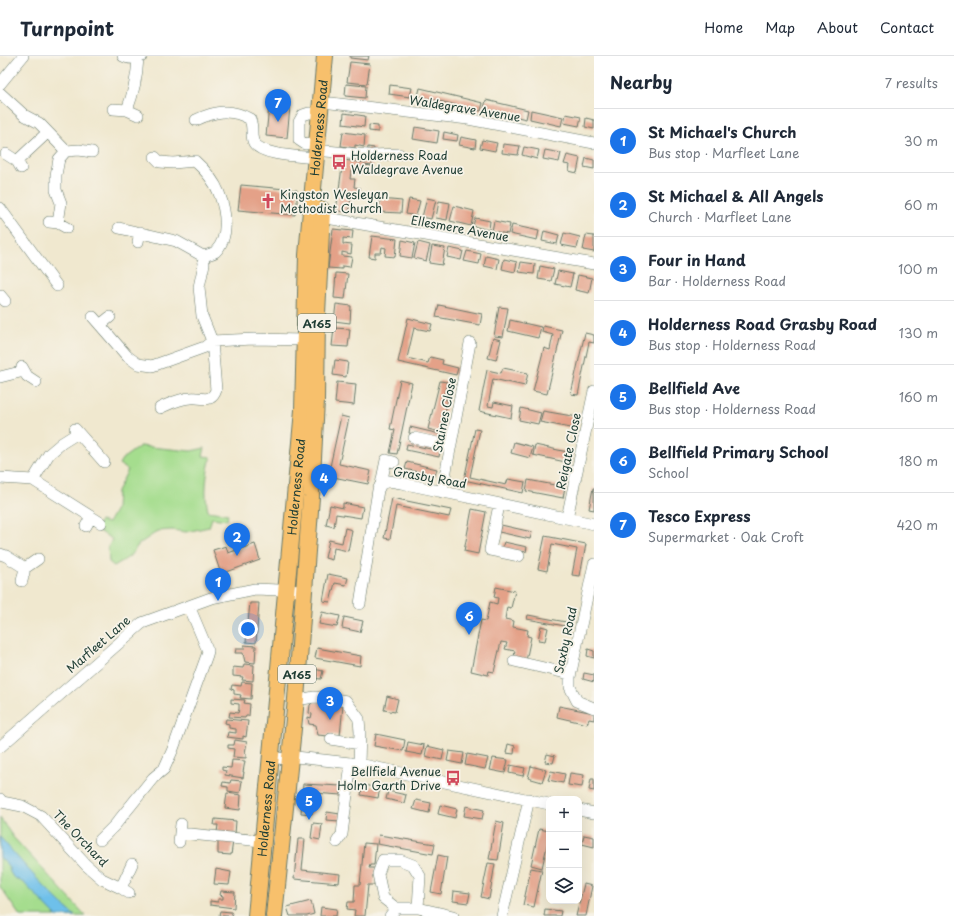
<!DOCTYPE html>
<html lang="en">
<head>
<meta charset="utf-8">
<style>
  body { margin:0; font-family:"Playpen Sans",sans-serif; background:#f2f2f3; color:#1f2937 }
  .controls { position:absolute; right:12px; bottom:12px; display:grid; overflow:hidden; border-radius:8px; box-shadow:0 4px 16px #0002 }
  .controls button { width:36px; height:36px; display:grid; place-items:center; padding:0; border:0; border-bottom:1px solid #e0e1e3; background:#fff; color:#1f2937; font:20px sans-serif }
  .you { position:absolute; left:248px; top:573px; width:14px; height:14px; margin:-10px; border:3px solid #fff; border-radius:50%; background:#1a73e8; box-shadow:0 0 0 6px #1a73e833 }
  .badge { display:grid; place-items:center; width:26px; height:26px; border-radius:50%; background:#1a73e8; color:#fff; font-size:13px; font-weight:700 }
  .pin { position:absolute; translate:-50% -33px; filter:drop-shadow(0 1px 2px #0008) }
  .pin::after { content:''; position:absolute; top:21px; width:14px; height:12px; background:inherit; clip-path:polygon(0 0,100% 0,50% 100%) }
  .list { margin:0; padding:0; list-style:none }
  h2 { display:flex; justify-content:space-between; align-items:center; height:52px; margin:0; padding:0 16px; font-size:17px }
  h2 small { font-size:13px; font-weight:400; color:#747a83 }
  .list li { display:grid; grid-template-columns:26px 1fr auto; gap:12px; align-items:center; box-sizing:border-box; height:64px; padding:0 16px; border-top:1px solid #e0e1e3 }
  .list b { display:block; font-size:15px; white-space:nowrap }
  .list p { margin:0; font-size:13px; white-space:nowrap; color:#747a83 }
  .list em { font-size:13px; font-style:normal; color:#747a83 }
  .icon { flex:none; width:22px; height:22px; fill:none; stroke:currentColor; stroke-width:2; stroke-linecap:round; stroke-linejoin:round }
  .map { position:relative; flex:none; width:594px; height:860px; overflow:hidden }
  header { display:flex; align-items:center; gap:24px; box-sizing:border-box; height:56px; padding:0 20px; background:#fff; border-bottom:1px solid #e0e1e3 }
  header strong { font-size:19px }
  nav { display:flex; gap:22px; margin-inline-start:auto; font-size:14px }
  main { display:flex }
  aside { flex:1; background:#fff }
  .map>svg:first-child { display:block }
</style>
</head>
<body>
<header>
<strong>Turnpoint</strong>
<nav><a>Home</a><a>Map</a><a>About</a><a>Contact</a></nav>
</header>
<main>
<div class="map">
<svg width="594" height="860" viewBox="0 0 594 860">
  <rect width="100%" height="100%" fill="#f7f3e8"/>
  <filter id="ink" filterUnits="userSpaceOnUse"><feTurbulence type="fractalNoise" baseFrequency=".025" numOctaves="2"/><feDisplacementMap in="SourceGraphic" scale="8" xChannelSelector="R" yChannelSelector="G"/><feConvolveMatrix kernelMatrix="1 2 1 2 8 2 1 2 1" color-interpolation-filters="sRGB"/></filter>
  <filter id="wash" filterUnits="userSpaceOnUse"><feTurbulence type="fractalNoise" baseFrequency=".012" numOctaves="4" result="noise"/><feDisplacementMap in="SourceGraphic" scale="16" xChannelSelector="R" yChannelSelector="G"/><feGaussianBlur stdDeviation="0.9" result="paint"/><feColorMatrix in="noise" values="0 0 0 0 0 0 0 0 0 0 0 0 0 0 0 0 0 1.4 0 .05"/><feComposite in="paint" operator="in"/></filter>
  <g filter="url(#wash)">
    <rect width="100%" height="100%" fill="#f0e8cf"/>
    <!-- green -->
    <path fill="#a5dd8e" stroke="#628d61" d="M140,390L191,395L205,392L203,400L211,401C206,419 204,437 208,455L228,458L227,464L212,462L209,471L186,476L172,474L158,475L139,488L129,501L114,510L109,506L108,492L112,483L96,473L100,465L108,467L116,453L117,435L128,414L119,408L122,403Z
      M0,762L13,781L86,860H20L0,831Z"/>
    <!-- water -->
    <path fill="#6ec0ea" stroke="#467e8f" d="M0,781C24,809 48,836 75,860H56L24,827L13,821L10,816L9,811L0,801Z"/>
    <g id="blocks">
      <!-- building -->
      <path fill="#e4a188" d="M350,0H369L368,4L350,2Z
        M350,6L370,8L367,28L347,26Z
        M346,28L366,30L365,42L345,40Z
        M390,29L412,32L410,41L389,38Z
        M420,32L483,47L481,55L418,40Z
        M486,44L528,54L526,63L484,53Z
        M269,50L290,51L287,82L266,80Z
        M531,54L563,61L561,70L530,63Z
        M344,57L365,60L364,71L343,68Z
        M566,58L581,61L579,70L564,67Z
        M586,62L594,64V73L585,71Z
        M369,69L378,70V76L369,75Z
        M415,71L439,75L437,87L413,83Z
        M343,76L365,79L364,91L355,89V92L341,90Z
        M444,76L458,79L457,85L443,83Z
        M461,81L476,84L475,92L459,89Z
        M482,84L497,87L495,95L480,92Z
        M503,88L520,90L518,99L502,97Z
        M368,91L374,92L372,110L364,109L363,117L351,115L350,123H355L354,131L360,132L359,142L351,141L349,156L336,155L343,104L366,107Z
        M524,91L539,94L537,103L522,99Z
        M545,94L561,97L559,106L543,103Z
        M567,99L580,102L577,117L569,115L570,109L564,108Z
        M586,102L594,104V113L584,111Z
        M241,129L297,134V149H296L295,159L238,154Z
        M427,142L436,144L431,163L422,161Z
        M380,143L402,145L401,157L379,156Z
        M409,143L420,145L416,160L406,158Z
        M439,145L450,147L447,164L436,162Z
        M454,150L474,155L471,170L450,165Z
        M475,162L490,165L489,174L473,170Z
        M494,165L510,168L508,178L492,175Z
        M512,169L539,175L537,184L510,178Z
        M333,173L353,175L352,183L343,182V188L352,189L351,198L342,196V200L352,201L350,211L342,210V213L328,212Z
        M544,175L559,179L557,188L542,185Z
        M564,177L580,181L577,192L561,189Z
        M586,179L594,180V196L583,194Z
        M372,180L397,183L395,201L385,200L386,192L382,191L381,197H375V202L369,201Z
        M402,184L415,187L412,202L400,200Z
        M418,186L430,189L426,205L414,202Z
        M432,190L445,192L442,209L429,207Z
        M449,192L463,195L461,204L447,201Z
        M467,195L481,198L479,208L464,205Z
        M486,200L499,203L497,213L484,210Z
        M504,203L517,206L515,216L502,213Z
        M521,206L535,208L534,218L519,216Z
        M540,210L554,213L551,225L538,223Z
        M558,215L573,218L570,231L555,228Z
        M336,217L348,218L345,243L334,242Z
        M578,219L592,222L589,237L575,234Z
        M336,248L351,250L350,267L334,265Z
        M439,249L482,258L480,269L436,261Z
        M499,251L508,252L503,281L494,280Z
        M408,262L432,268L430,275L414,272L407,302L428,307L430,301L443,304L442,308L458,312L456,319L398,306Z
        M510,264L541,271L538,282L508,275Z
        M543,270L562,274L547,338L533,335L544,292L550,294L553,279L542,276Z
        M334,272L350,273L348,291L332,290Z
        M585,277L594,279V287L589,286L578,339L571,338Z
        M493,282L501,284L496,304L488,302Z
        M335,304L348,306L346,321L333,319Z
        M503,312L528,317L525,330L493,323L488,350L493,351L494,346L513,350L511,362L479,355L487,314L501,317Z
        M400,324L412,327L397,398L390,397L395,374L390,373Z
        M440,325L447,326L443,343L448,344L440,376L428,373Z
        M337,326L356,328L354,349L335,347Z
        M521,352L541,357L538,368L519,364Z
        M543,355L578,361L576,373L540,366Z
        M341,360L349,362L339,408L371,415L368,428L328,420Z
        M410,371L444,379L442,384L409,377Z
        M475,373L480,374L470,421L506,429L508,423L525,426L523,437L464,424Z
        M514,386L533,391L530,402L511,397Z
        M407,388L440,395L439,401L406,394Z
        M535,389L572,397L570,407L533,399Z
        M407,406L437,413L435,420L405,413Z
        M528,424L565,431L563,442L526,435Z
        M593,432H594V454L589,453Z
        M392,442L451,454L449,461L396,450L390,483L384,482Z
        M343,447L363,451L361,462L336,458L334,471L326,469L330,449L343,452Z
        M472,453L486,456L478,498L464,495Z
        M501,469L532,476L530,483L499,476Z
        M345,472L352,474L348,495L334,492L332,504L325,502L329,484L342,487Z
        M545,480L586,488L580,520L572,519L577,493L552,488L547,515L538,513Z
        M504,486L527,491L526,496L502,492Z
        M255,488L260,504L221,518L213,494L226,490L228,497Z
        M328,518L348,522L346,529L335,527L330,546L323,545Z
        M496,531L515,535L511,552L507,551L505,563L514,565L513,571L528,574L527,580L531,581L526,605L514,601L515,595L505,593L507,587L501,586L494,616L489,615L488,619L471,615L481,564L486,565L490,546L497,548L498,542L494,541Z
        M250,547H259L256,587L246,586Z
        M322,556L340,560L337,571L319,568Z
        M528,559L566,566L565,570L527,563Z
        M344,561L363,565L360,576L342,572Z
        M541,570L548,572L545,585L538,584Z
        M244,589L256,590L255,607L245,606L243,597H235L236,593H244Z
        M317,592L361,600L360,610L315,602Z
        M588,593L594,595V602L587,600Z
        M244,608L254,609L253,625L242,624L243,621L233,620V611L243,612Z
        M314,613L323,615L321,623L312,622Z
        M584,617L594,619V626L583,623Z
        M242,626L252,627L251,643L240,642L241,639L234,638V634L231,633L232,629L241,630Z
        M387,640L398,643L395,656L384,654Z
        M231,643L245,644L244,647L250,648L249,660H246L245,662L229,661L230,656L238,657L239,653V648L231,647Z
        M313,646L324,647L323,651L334,653L335,648L343,649L340,680L328,678V680L318,679L316,669L309,668L308,663V661L311,662L312,658L309,657L310,649Z
        M559,650L594,657V664L589,663L587,668L557,661Z
        M226,663L248,665L246,681L243,680V683L227,681L228,676L236,677V673L229,672V668L225,667Z
        M376,678L405,684L403,695L374,690Z
        M235,684L247,686L245,697H246V702L233,701L234,693L228,692V689H234Z
        M408,686L424,689L422,699L406,696Z
        M508,688L515,690L514,698L506,697Z
        M427,690L444,694L442,704L425,700Z
        M449,695L464,697L462,708L447,705Z
        M467,698L488,702L485,713L465,709Z
        M547,698L555,700L553,707L545,706Z
        M493,702L508,704L505,717L490,714Z
        M232,704L245,705L243,716H244L243,722L225,719L226,715L222,714V711L231,712Z
        M510,709L525,712L523,720L509,717Z
        M531,710L546,714L542,726L528,722Z
        M551,715L565,718L563,727L548,724Z
        M570,717L584,719L582,731L568,729Z
        M591,723H594V735L589,734Z
        M231,724L242,725L240,737L228,735V731L222,730L223,726L230,727Z
        M303,728L341,730V739L314,737L312,758L301,757Z
        M363,729L380,732L378,742L361,739Z
        M388,735L406,739L404,747L386,743Z
        M227,737L241,739L240,754L225,752Z
        M416,744L431,747L429,757L413,753Z
        M440,749L457,753L455,762L438,758Z
        M466,750L484,754L482,763L464,760Z
        M327,756L340,758V765L326,764Z
        M215,763L236,765L235,778L217,776L218,769H214Z
        M496,765L504,767L498,804L489,803Z
        M313,767L322,768L320,784L311,782Z
        M539,773L549,775V781L542,812L531,809Z
        M379,779L435,788L433,798L377,788Z
        M584,779L594,781V791L582,788Z
        M298,783H305L302,814L340,818L339,827L294,823Z
        M218,785H233L231,799L218,798Z
        M364,787L376,788L374,809H370L369,812H376L374,829H368L365,860H354L355,854L347,853L348,846H354L355,829H360Z
        M438,799L447,801L441,838L431,836Z
        M488,807L495,808L489,843L481,841Z
        M531,812L542,814L534,851L523,849Z
        M216,813L231,816L229,829L214,828Z
        M584,828L592,830L586,860H576Z
        M221,835L235,836L234,852L210,849V845L218,846V843H223V840L220,839Z
        M454,835L470,837L468,847L453,845Z
        M311,845L314,858L307,860H290L287,851Z
        M321,851L337,853L336,860H320Z
        M545,853L561,855L560,860H544Z
        M220,855L231,856L233,860H221L219,859Z"/>
    </g>
  </g>
  <g filter="url(#ink)">
    <use href="#blocks" fill-opacity="0" stroke="#68796a" stroke-width="1"/>
    <g fill="none" stroke-linecap="round" stroke-linejoin="round">
      <!-- minor casing -->
      <g stroke="#68796a" stroke-width="12">
        <path id="minor" d="M123,0C128,3 137,3 142,0
          M0,28L23,0
          M0,37L24,59L39,67L66,95
          M331,47L468,63L594,87
          M113,53L127,54L138,59
          M127,54C134,36 137,22 138,2
          M196,64C215,55 231,52 250,63C254,73 250,80 254,87C263,100 301,100 316,102
          M318,86L305,88L299,84V66L303,59L309,57H320
          M326,95L368,99
          M6,98L17,105L21,112
          M373,99L399,98
          M155,101L160,106L173,107L195,105C205,114 214,124 219,137C226,155 230,181 215,196C212,198 207,199 203,200
          M17,105L47,77
          M0,152L57,230
          M315,160L594,208
          M49,166L58,167L67,172
          M58,167L61,147L56,134V119L59,103L66,95L79,94L92,96
          M119,172L176,185L203,200L204,208L199,231L202,260L212,285L216,334C215,337 214,340 210,342C204,344 197,341 191,342C180,342 169,348 160,352
          M138,186L140,176
          M0,239L5,245
          M93,261L127,300L138,308L152,310L205,291L212,285L254,283L304,284
          M100,269L110,261
          M22,311L27,320L36,326
          M0,321L24,315
          M75,373L104,406
          M414,382L451,390
          M0,422L33,424L101,467
          M33,424L49,398L62,387L78,377
          M381,428L386,404L394,406
          M442,436L470,287
          M499,449L490,494L519,500
          M567,462L594,335
          M86,470L91,461
          M0,498L6,500L25,512
          M594,508L570,621V631L577,645L594,652
          M22,525L25,512L38,503
          M360,548L378,434L381,428L389,425L401,427L594,468
          M514,605L570,618
          M296,643C303,644 308,642 314,641C325,641 336,643 346,645L359,663L360,676L359,708
          M331,683L360,688
          M0,691L142,567L211,542L255,533L303,535
          M271,701L285,703L296,701L359,708L549,748
          M0,743L2,746L22,750L41,760L86,809L102,823L121,832
          M579,754L594,757
          M180,777L262,785
          M100,784L115,769L153,722L164,713L173,693L207,599L208,595L189,550
          M179,786L181,768
          M337,786L342,778L351,707
          M129,837L121,832L132,808
          M396,852L383,842L378,818L383,804H400L413,809L420,820L418,852
          M390,860L396,852H418L453,860
          M502,860L529,743"/>
      </g>
      <!-- highway casing -->
      <g stroke="#68796a" stroke-width="18">
        <g id="highway">
          <path id="s1" d="M256,860L303,354L307,199L325,0"/>
          <path d="M274,860L296,643L311,441L316,344L317,258L322,154"/>
        </g>
      </g>
      <!-- minor -->
      <use href="#minor" stroke="#fff" stroke-width="11"/>
      <!-- highway -->
      <use href="#highway" stroke="#f7c06c" stroke-width="16"/>
    </g>
  </g>
  <!-- icons -->
  <defs>
    <g id="bus-bare" transform="scale(1.2)"><path d="M-5-6H5V4H4V6H2V4H-2V6H-4V4H-5ZM-3.5-4V0h7V-4ZM-3.5 1.2v1.5H-2V1.2ZM2 1.2v1.5H3.5V1.2Z" fill="#d1495b" stroke="#f7f3e8" stroke-width="2.5" paint-order="stroke"/></g>
    <g id="church-bare" transform="scale(1.2)"><path d="M-1.2-6h2.4v3.5h3.3v2.4h-3.3V6h-2.4V-.1h-3.3v-2.4h3.3Z" fill="#d1495b" stroke="#f7f3e8" stroke-width="2.5" paint-order="stroke"/></g>
  </defs>
  <g fill-rule="evenodd">
    <use href="#bus-bare" x="339" y="106"/>
    <use href="#church-bare" x="268" y="145"/>
    <use href="#bus-bare" x="453" y="722"/>
  </g>
  <g text-anchor="middle" dominant-baseline="central" stroke-width="3.5" stroke-linejoin="round" paint-order="stroke">
    <!-- shield labels -->
    <g fill="#f7f3e8" stroke="#60746a" stroke-width="1">
      <rect x="298" y="258" width="38" height="18" rx="3"/>
      <rect x="278" y="609" width="38" height="18" rx="3"/>
    </g>
    <g font-size="11" font-weight="bold" fill="#1f3d34">
      <text x="317" y="267">A165</text>
      <text x="297" y="618">A165</text>
    </g>
    <!-- street labels -->
    <g font-size="12" fill="#1f3d34" stroke="#f7f3e8">
      <text transform="translate(465 52) rotate(9)">Waldegrave Avenue</text>
      <text stroke="none"><textPath href="#s1" startOffset="791">Holderness Road</textPath></text>
      <text transform="translate(460 172) rotate(10)">Ellesmere Avenue</text>
      <text transform="translate(444 359) rotate(-79)">Staines Close</text>
      <text transform="translate(568 395) rotate(-78)">Reigate Close</text>
      <text transform="translate(430 421) rotate(10)">Grasby Road</text>
      <text stroke="none"><textPath href="#s1" startOffset="431">Holderness Road</textPath></text>
      <text transform="translate(565 584) rotate(-78)">Saxby Road</text>
      <text transform="translate(98 588) rotate(-41)">Marfleet Lane</text>
      <text stroke="none"><textPath href="#s1" startOffset="108">Holderness Road</textPath></text>
      <text transform="translate(81 782) rotate(46)">The Orchard</text>
    </g>
    <!-- poi labels -->
    <g font-size="12" fill="#1f3d34" stroke="#f7f3e8" text-anchor="start">
      <text x="351" y="99">Holderness Road<tspan x="351" dy="14">Waldegrave Avenue</tspan></text>
      <text x="280" y="138">Kingston Wesleyan<tspan x="280" dy="14">Methodist Church</tspan></text>
      <text x="441" y="715" text-anchor="end">Bellfield Avenue<tspan x="441" dy="14">Holm Garth Drive</tspan></text>
    </g>
  </g>
</svg>
<div class="controls">
<button>+</button>
<button>−</button>
<button><svg class="icon" aria-label="layers" viewBox="0 0 24 24"><path d="M12 4l9 5-9 5-9-5zM3 14l9 5 9-5"/></svg></button>
</div>
<div class="you"></div>
<div class="pin badge" style="left:218px;top:545px">1</div>
<div class="pin badge" style="left:237px;top:500px">2</div>
<div class="pin badge" style="left:330px;top:664px">3</div>
<div class="pin badge" style="left:324px;top:441px">4</div>
<div class="pin badge" style="left:309px;top:764px">5</div>
<div class="pin badge" style="left:469px;top:579px">6</div>
<div class="pin badge" style="left:278px;top:66px">7</div>
</div>
<aside>
<h2>Nearby<small>7 results</small></h2>
<ul class="list">
<li><span class="badge">1</span><div><b>St Michael's Church</b><p>Bus stop · Marfleet Lane</p></div><em>30 m</em></li>
<li><span class="badge">2</span><div><b>St Michael &amp; All Angels</b><p>Church · Marfleet Lane</p></div><em>60 m</em></li>
<li><span class="badge">3</span><div><b>Four in Hand</b><p>Bar · Holderness Road</p></div><em>100 m</em></li>
<li><span class="badge">4</span><div><b>Holderness Road Grasby Road</b><p>Bus stop · Holderness Road</p></div><em>130 m</em></li>
<li><span class="badge">5</span><div><b>Bellfield Ave</b><p>Bus stop · Holderness Road</p></div><em>160 m</em></li>
<li><span class="badge">6</span><div><b>Bellfield Primary School</b><p>School</p></div><em>180 m</em></li>
<li><span class="badge">7</span><div><b>Tesco Express</b><p>Supermarket · Oak Croft</p></div><em>420 m</em></li>
</ul>
</aside>
</main>
</body>
</html>
